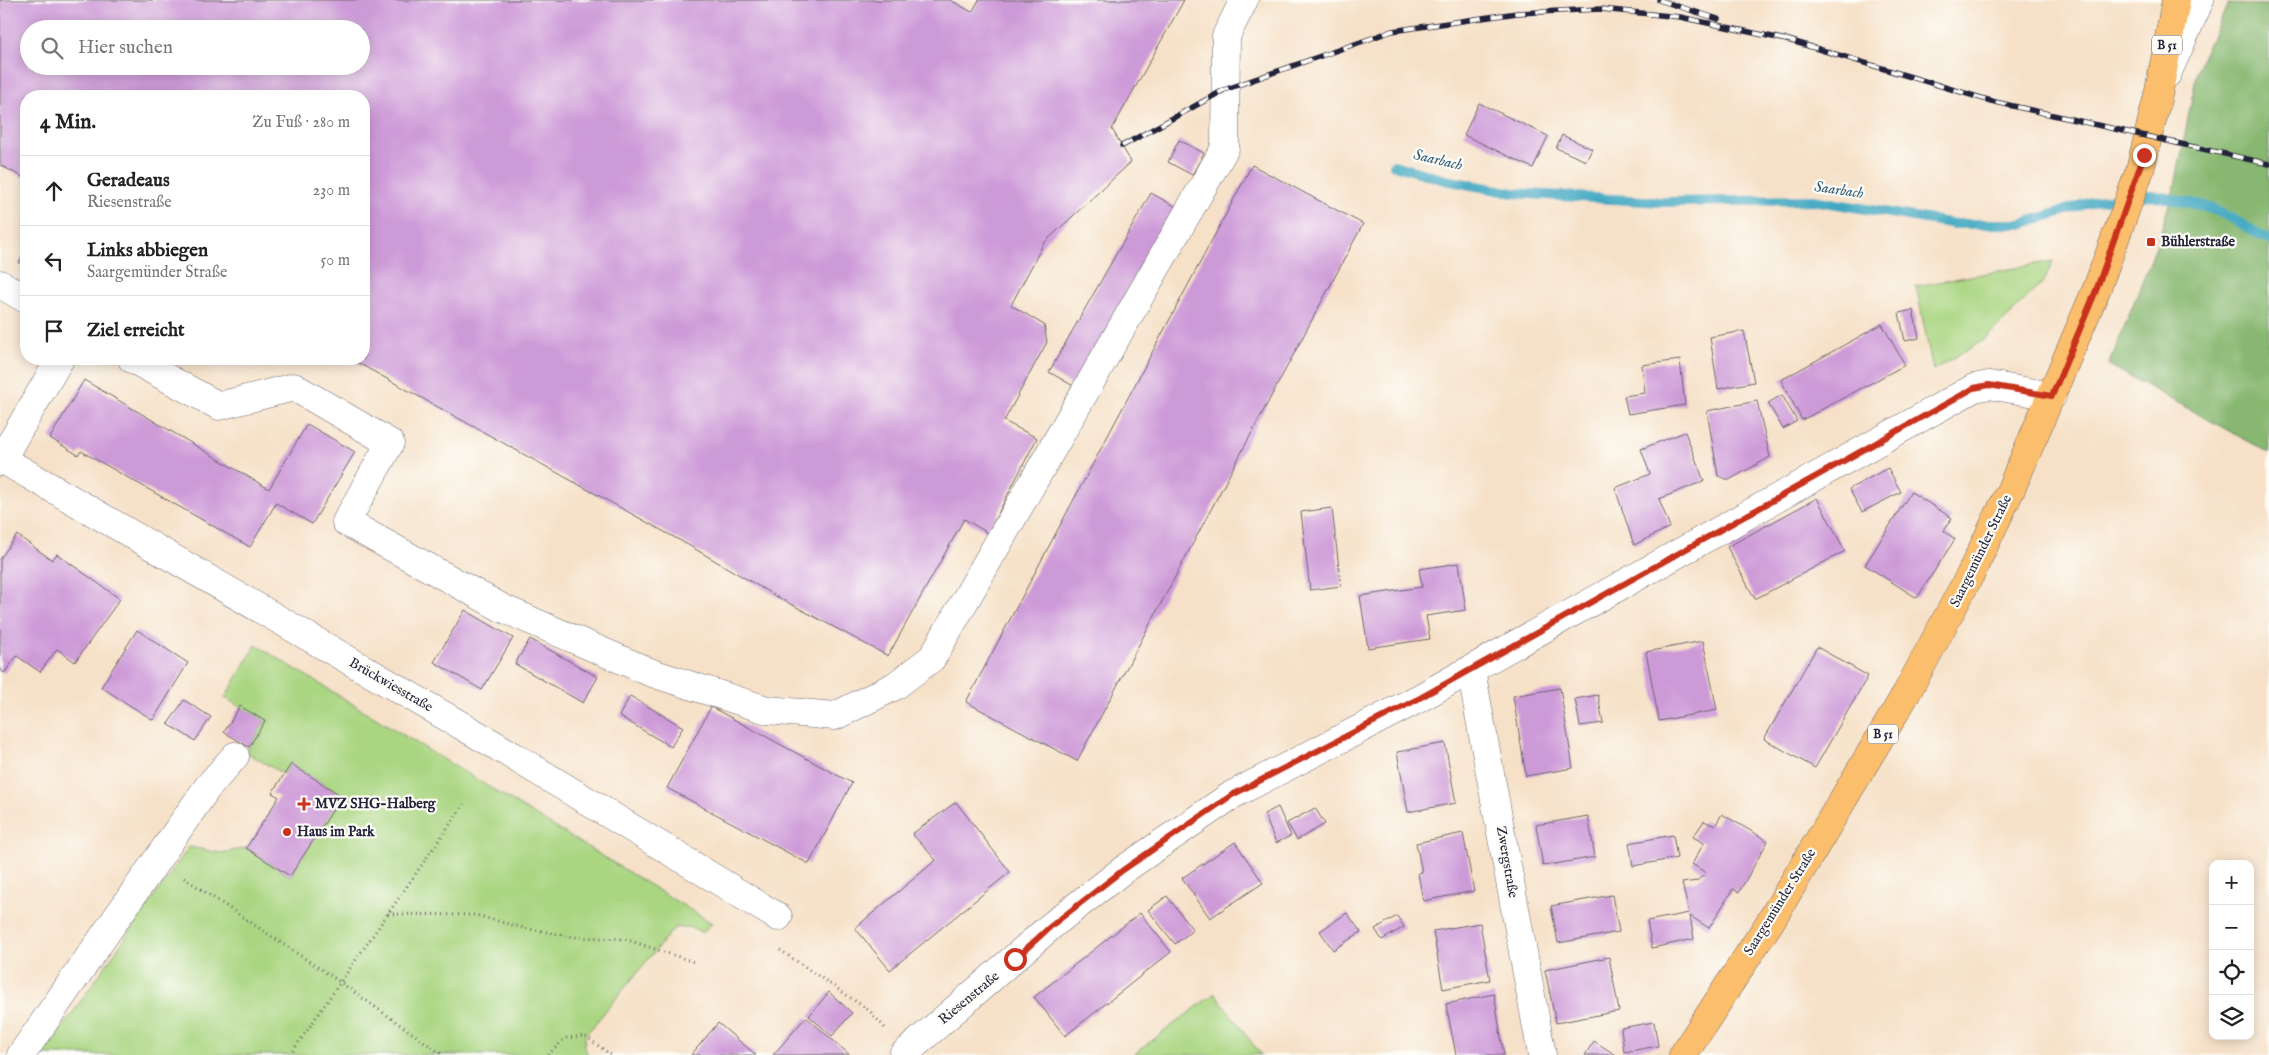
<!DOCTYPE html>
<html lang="de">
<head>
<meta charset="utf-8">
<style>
  body { margin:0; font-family:"IM FELL English",serif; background:#f6f6f6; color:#222 }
  .controls { position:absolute; right:15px; bottom:15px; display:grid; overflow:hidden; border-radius:10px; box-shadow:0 2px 12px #0003 }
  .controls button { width:45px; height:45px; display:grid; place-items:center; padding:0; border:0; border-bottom:1px solid #e0e0e0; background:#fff; color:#222; font:25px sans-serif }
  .stop { position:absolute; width:15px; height:15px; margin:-11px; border:4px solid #c8321e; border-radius:50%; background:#fff }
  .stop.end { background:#c8321e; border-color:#fff; box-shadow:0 1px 5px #0008 }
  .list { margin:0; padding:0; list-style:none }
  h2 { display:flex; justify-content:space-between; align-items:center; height:65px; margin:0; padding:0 20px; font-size:21px }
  h2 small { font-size:16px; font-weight:400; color:#767676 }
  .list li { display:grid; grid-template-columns:32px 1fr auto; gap:15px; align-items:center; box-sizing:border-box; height:70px; padding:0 20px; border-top:1px solid #e0e0e0 }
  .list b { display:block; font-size:19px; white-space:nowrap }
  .list p { margin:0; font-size:16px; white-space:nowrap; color:#767676 }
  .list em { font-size:16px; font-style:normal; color:#767676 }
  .icon { flex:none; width:28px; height:28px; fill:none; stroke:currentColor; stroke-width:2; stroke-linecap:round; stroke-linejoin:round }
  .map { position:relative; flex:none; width:2269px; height:1055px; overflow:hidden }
  .search { position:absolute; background:#fff; box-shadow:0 2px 12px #0003; left:20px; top:20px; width:350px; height:55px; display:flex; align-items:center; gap:12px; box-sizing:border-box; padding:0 18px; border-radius:28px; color:#767676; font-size:19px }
  .panel { position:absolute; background:#fff; box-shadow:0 2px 12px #0003; left:20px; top:90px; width:350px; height:275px; border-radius:20px }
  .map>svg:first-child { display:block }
</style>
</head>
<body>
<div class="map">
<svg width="2269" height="1055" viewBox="0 0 2269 1055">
  <rect width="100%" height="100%" fill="#fdfcf7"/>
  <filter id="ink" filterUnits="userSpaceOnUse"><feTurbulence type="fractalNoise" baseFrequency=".02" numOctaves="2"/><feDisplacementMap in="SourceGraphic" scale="10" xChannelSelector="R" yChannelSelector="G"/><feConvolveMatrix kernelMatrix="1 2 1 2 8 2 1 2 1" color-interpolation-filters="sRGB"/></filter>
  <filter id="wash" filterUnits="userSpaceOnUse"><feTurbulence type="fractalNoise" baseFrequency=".0096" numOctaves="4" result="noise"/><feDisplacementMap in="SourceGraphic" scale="20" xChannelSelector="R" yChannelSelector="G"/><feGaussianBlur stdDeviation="1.12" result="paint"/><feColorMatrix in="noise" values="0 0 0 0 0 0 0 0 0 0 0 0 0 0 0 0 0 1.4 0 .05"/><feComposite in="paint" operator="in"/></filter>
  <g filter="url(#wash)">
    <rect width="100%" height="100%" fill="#f6e1c8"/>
    <!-- green -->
    <path fill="#aad682" stroke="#667c5e" d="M2053,261L2045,280L1984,340L1933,370L1916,286Z
      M256,645L712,923L703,933L691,927L674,928L585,1036L584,1046L588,1055H43L189,847L221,853L246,848L290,876L342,796L291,764L283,774L246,752L265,721L225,698Z
      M1215,993L1261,1055H1133Z"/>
    <!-- forest -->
    <path fill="#87b770" stroke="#546c56" d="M2228,4L2269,5V453L2109,365L2157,244L2176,181L2198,66Z"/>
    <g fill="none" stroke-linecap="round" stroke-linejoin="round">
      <!-- stream -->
      <path stroke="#42a8c2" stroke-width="10" d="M1394,165L1445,180L1513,193L1660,202L1813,200L1955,224H2021L2095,201L2151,195L2205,206L2230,217L2269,240"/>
    </g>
    <g id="blocks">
      <!-- building -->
      <path fill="#cd9ad8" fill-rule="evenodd" d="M0,0H950L972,12L979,0H1184L1112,129L1131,162L1044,243L1011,305L1044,325L1047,342L1004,421L1037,438L988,533L964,519L888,656L772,594L690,546L351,359H364V96H26V179L0,165ZM29,29H361V66H29Z
        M1479,103L1548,136L1533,168L1464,135Z
        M1562,135L1592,149L1586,161L1556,148Z
        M1179,140L1204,153L1192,175L1168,162Z
        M1252,165L1363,224L1077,761L966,702Z
        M1151,193L1178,208L1077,388L1049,372Z
        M26,250V267L19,263Z
        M1913,310L1919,338L1905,341L1899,313Z
        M1882,324L1905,365L1802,420L1781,380Z
        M1744,331L1754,382L1718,389L1710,337Z
        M1680,360L1685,405L1628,414L1624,396L1645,393L1642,365Z
        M84,380L269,489L307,424L355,452L312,524L276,503L250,547L81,451L78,455L50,438Z
        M1782,395L1797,421L1783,429L1768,403Z
        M1757,401L1770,457L1729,480L1718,476L1707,411Z
        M1685,432L1704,481L1659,499L1670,527L1634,545L1615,488L1650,474L1641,449Z
        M1888,468L1901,492L1862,512L1849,489Z
        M1911,492L1952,518L1944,531L1955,539L1917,598L1865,565Z
        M1817,498L1845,551L1755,599L1727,547Z
        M1332,508L1341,586L1310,590L1301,512Z
        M17,535L52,560L57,554L120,599L75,662L57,649L40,672L17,656L4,673L0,670V559Z
        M1459,563L1466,610L1426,616L1430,639L1368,648L1360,596L1422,587L1419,569Z
        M465,610L513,638L482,690L434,662Z
        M137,630L188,663L153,720L101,687Z
        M530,639L598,677L583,703L515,664Z
        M1703,641L1717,710L1659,721L1646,652Z
        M1817,647L1868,676L1815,768L1764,739Z
        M1560,688L1573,768L1526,776L1513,696Z
        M1598,695L1603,723L1580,726L1575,699Z
        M630,696L683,727L671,747L619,716Z
        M184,700L211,717L195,741L168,724Z
        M240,706L265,721L249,747L224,732Z
        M711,707L852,783L809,864L667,788Z
        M1445,743L1456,803L1408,812L1397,752Z
        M291,764L342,796L290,876L246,848L279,797L272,793Z
        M956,802L1010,872L890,970L855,928L936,860L912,834Z
        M1278,807L1291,836L1276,843L1264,814Z
        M1315,808L1325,824L1297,840L1287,823Z
        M1722,814L1768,841L1739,892L1733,889L1709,928L1690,916L1694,939L1652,948L1647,921L1689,913L1682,883L1697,881L1706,873L1692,864L1704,843L1693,837L1704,821L1715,826Z
        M1588,816L1595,857L1543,866L1536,825Z
        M1463,833L1474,891L1423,901L1418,873L1422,872L1416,843Z
        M1673,835L1677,858L1633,866L1629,843Z
        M1235,842L1263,883L1210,918L1182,878Z
        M1612,895L1619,932L1558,943L1551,906Z
        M1167,896L1193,930L1175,944L1148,910Z
        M1140,913L1171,952L1065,1036L1034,997Z
        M1347,913L1361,932L1333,950L1320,931Z
        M1397,916L1404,927L1382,940L1375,929Z
        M1480,923L1490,980L1443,989L1433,931Z
        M1609,957L1619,1011L1556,1023L1545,970Z
        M829,992L852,1013L832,1036L809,1016Z
        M1494,994L1504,1055H1456L1446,1004Z
        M806,1017L850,1055H773Z
        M1654,1022L1658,1046L1624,1052L1621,1028Z
        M718,1023L756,1055H691Z
        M1594,1041L1616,1055H1585Z"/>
    </g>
  </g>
  <g filter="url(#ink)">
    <use href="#blocks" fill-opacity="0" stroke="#6c656c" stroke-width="1"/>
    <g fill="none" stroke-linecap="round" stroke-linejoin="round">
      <!-- minor casing -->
      <g stroke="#6c656c" stroke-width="29">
        <path id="minor" d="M2167,74L2200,0
          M0,284L26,299
          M132,359L219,406L294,387L390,443L346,522L502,608L652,673L767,710L835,716L895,686L932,658L1225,148L1226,36L1244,0
          M0,458L495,745L778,917
          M0,462L60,359
          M1471,670L1542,1055
          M21,1055L207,788L235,756
          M903,1055L1051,926L1123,870L1232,795L1418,699L1974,388L1989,385L2052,396"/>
      </g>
      <!-- major casing -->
      <g stroke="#6c656c" stroke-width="29">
        <path id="major" d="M1683,1055L1770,922L1906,694L1970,575L2011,489L2097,288L2140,170L2159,91L2176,0"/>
      </g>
      <!-- path -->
      <path stroke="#6c656c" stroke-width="3" stroke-dasharray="1 4" stroke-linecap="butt" d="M184,878L340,982L443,1055
        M388,914L475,915L524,928L575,937L625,939L694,962
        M780,950L870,1011L885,1028
        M290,1055L464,804
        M548,1055L565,1038L585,1036L611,1055"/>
      <!-- minor -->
      <use href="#minor" stroke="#fff" stroke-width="28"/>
      <!-- major -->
      <use href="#major" stroke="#fabe6d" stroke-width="28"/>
      <!-- rail casing -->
      <g stroke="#22223b" stroke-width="5.5">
        <path id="rail" d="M1659,0L1718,19
          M1785,39L1991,101L2269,164
          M1122,146L1224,90L1392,31L1517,13L1601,9L1680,17L1791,41"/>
      </g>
      <!-- rail -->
      <use href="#rail" stroke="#fdfcf7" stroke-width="4" stroke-dasharray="11" stroke-linecap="butt"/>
    </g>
  </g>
  <g fill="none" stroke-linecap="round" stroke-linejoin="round" filter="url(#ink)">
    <!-- route -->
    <path stroke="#c8321e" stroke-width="6" d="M1015,959L1051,926L1123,870L1232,795L1418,699L1974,388L1989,385L2052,396L2097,288L2144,155"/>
  </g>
  <!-- markers -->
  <g fill="#c8321e" stroke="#fdfcf7" stroke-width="2">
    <rect x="2146" y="237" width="10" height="10" rx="2.5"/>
    <path d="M301.5 796.5h5v5h5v5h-5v5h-5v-5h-5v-5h5z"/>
    <circle cx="287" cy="832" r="5"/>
  </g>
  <g text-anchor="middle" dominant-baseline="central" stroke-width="4.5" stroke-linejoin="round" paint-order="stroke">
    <!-- shield labels -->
    <g fill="#fdfcf7" stroke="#646373" stroke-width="1">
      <rect x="2152" y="35.5" width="30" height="19" rx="4"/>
      <rect x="1868" y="724.5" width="30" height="19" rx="4"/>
    </g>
    <g font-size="12" font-weight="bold" fill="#22223b">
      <text x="2167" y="45">B 51</text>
      <text x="1883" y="734">B 51</text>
    </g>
    <!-- poi labels -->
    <g font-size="14" font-weight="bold" fill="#22223b" stroke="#fdfcf7" text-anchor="start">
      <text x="2161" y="242">Bühlerstraße</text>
      <text x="315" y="804">MVZ SHG-Halberg</text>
      <text x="297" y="832">Haus im Park</text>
    </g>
    <!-- street labels -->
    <g font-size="14" fill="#22223b" stroke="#fdfcf7">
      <text transform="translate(1981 551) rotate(-64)">Saargemünder Straße</text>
      <text transform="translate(391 685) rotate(30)">Brückwiesstraße</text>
      <text transform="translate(1507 862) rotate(80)">Zwergstraße</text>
      <text transform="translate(1780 902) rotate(-58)">Saargemünder Straße</text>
      <text transform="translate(969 998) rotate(-40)">Riesenstraße</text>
    </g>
    <!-- water labels -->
    <g font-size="15" font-style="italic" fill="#305e78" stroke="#fdfcf7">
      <text transform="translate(1438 160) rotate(13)">Saarbach</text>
      <text transform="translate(1839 190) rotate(8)">Saarbach</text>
    </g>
  </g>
</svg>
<div class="controls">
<button>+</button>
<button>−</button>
<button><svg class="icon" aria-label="locate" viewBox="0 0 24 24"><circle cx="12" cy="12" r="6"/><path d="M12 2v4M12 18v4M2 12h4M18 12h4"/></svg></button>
<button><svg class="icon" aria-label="layers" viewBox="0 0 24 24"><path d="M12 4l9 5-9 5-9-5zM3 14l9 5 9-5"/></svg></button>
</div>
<div class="stop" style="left:1015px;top:959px"></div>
<div class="stop end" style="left:2144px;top:155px"></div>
<div class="search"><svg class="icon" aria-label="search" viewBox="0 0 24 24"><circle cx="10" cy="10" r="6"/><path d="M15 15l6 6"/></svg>Hier suchen</div>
<section class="panel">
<h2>4 Min.<small>Zu Fuß · 280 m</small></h2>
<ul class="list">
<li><svg class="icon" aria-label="ahead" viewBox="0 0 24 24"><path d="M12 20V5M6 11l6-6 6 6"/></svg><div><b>Geradeaus</b><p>Riesenstraße</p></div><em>230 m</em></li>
<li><svg class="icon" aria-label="left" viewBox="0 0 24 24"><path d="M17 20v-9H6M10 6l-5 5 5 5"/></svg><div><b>Links abbiegen</b><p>Saargemünder Straße</p></div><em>50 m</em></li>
<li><svg class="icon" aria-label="arrive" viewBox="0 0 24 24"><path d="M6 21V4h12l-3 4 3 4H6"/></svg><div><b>Ziel erreicht</b></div></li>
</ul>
</section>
</div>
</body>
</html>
